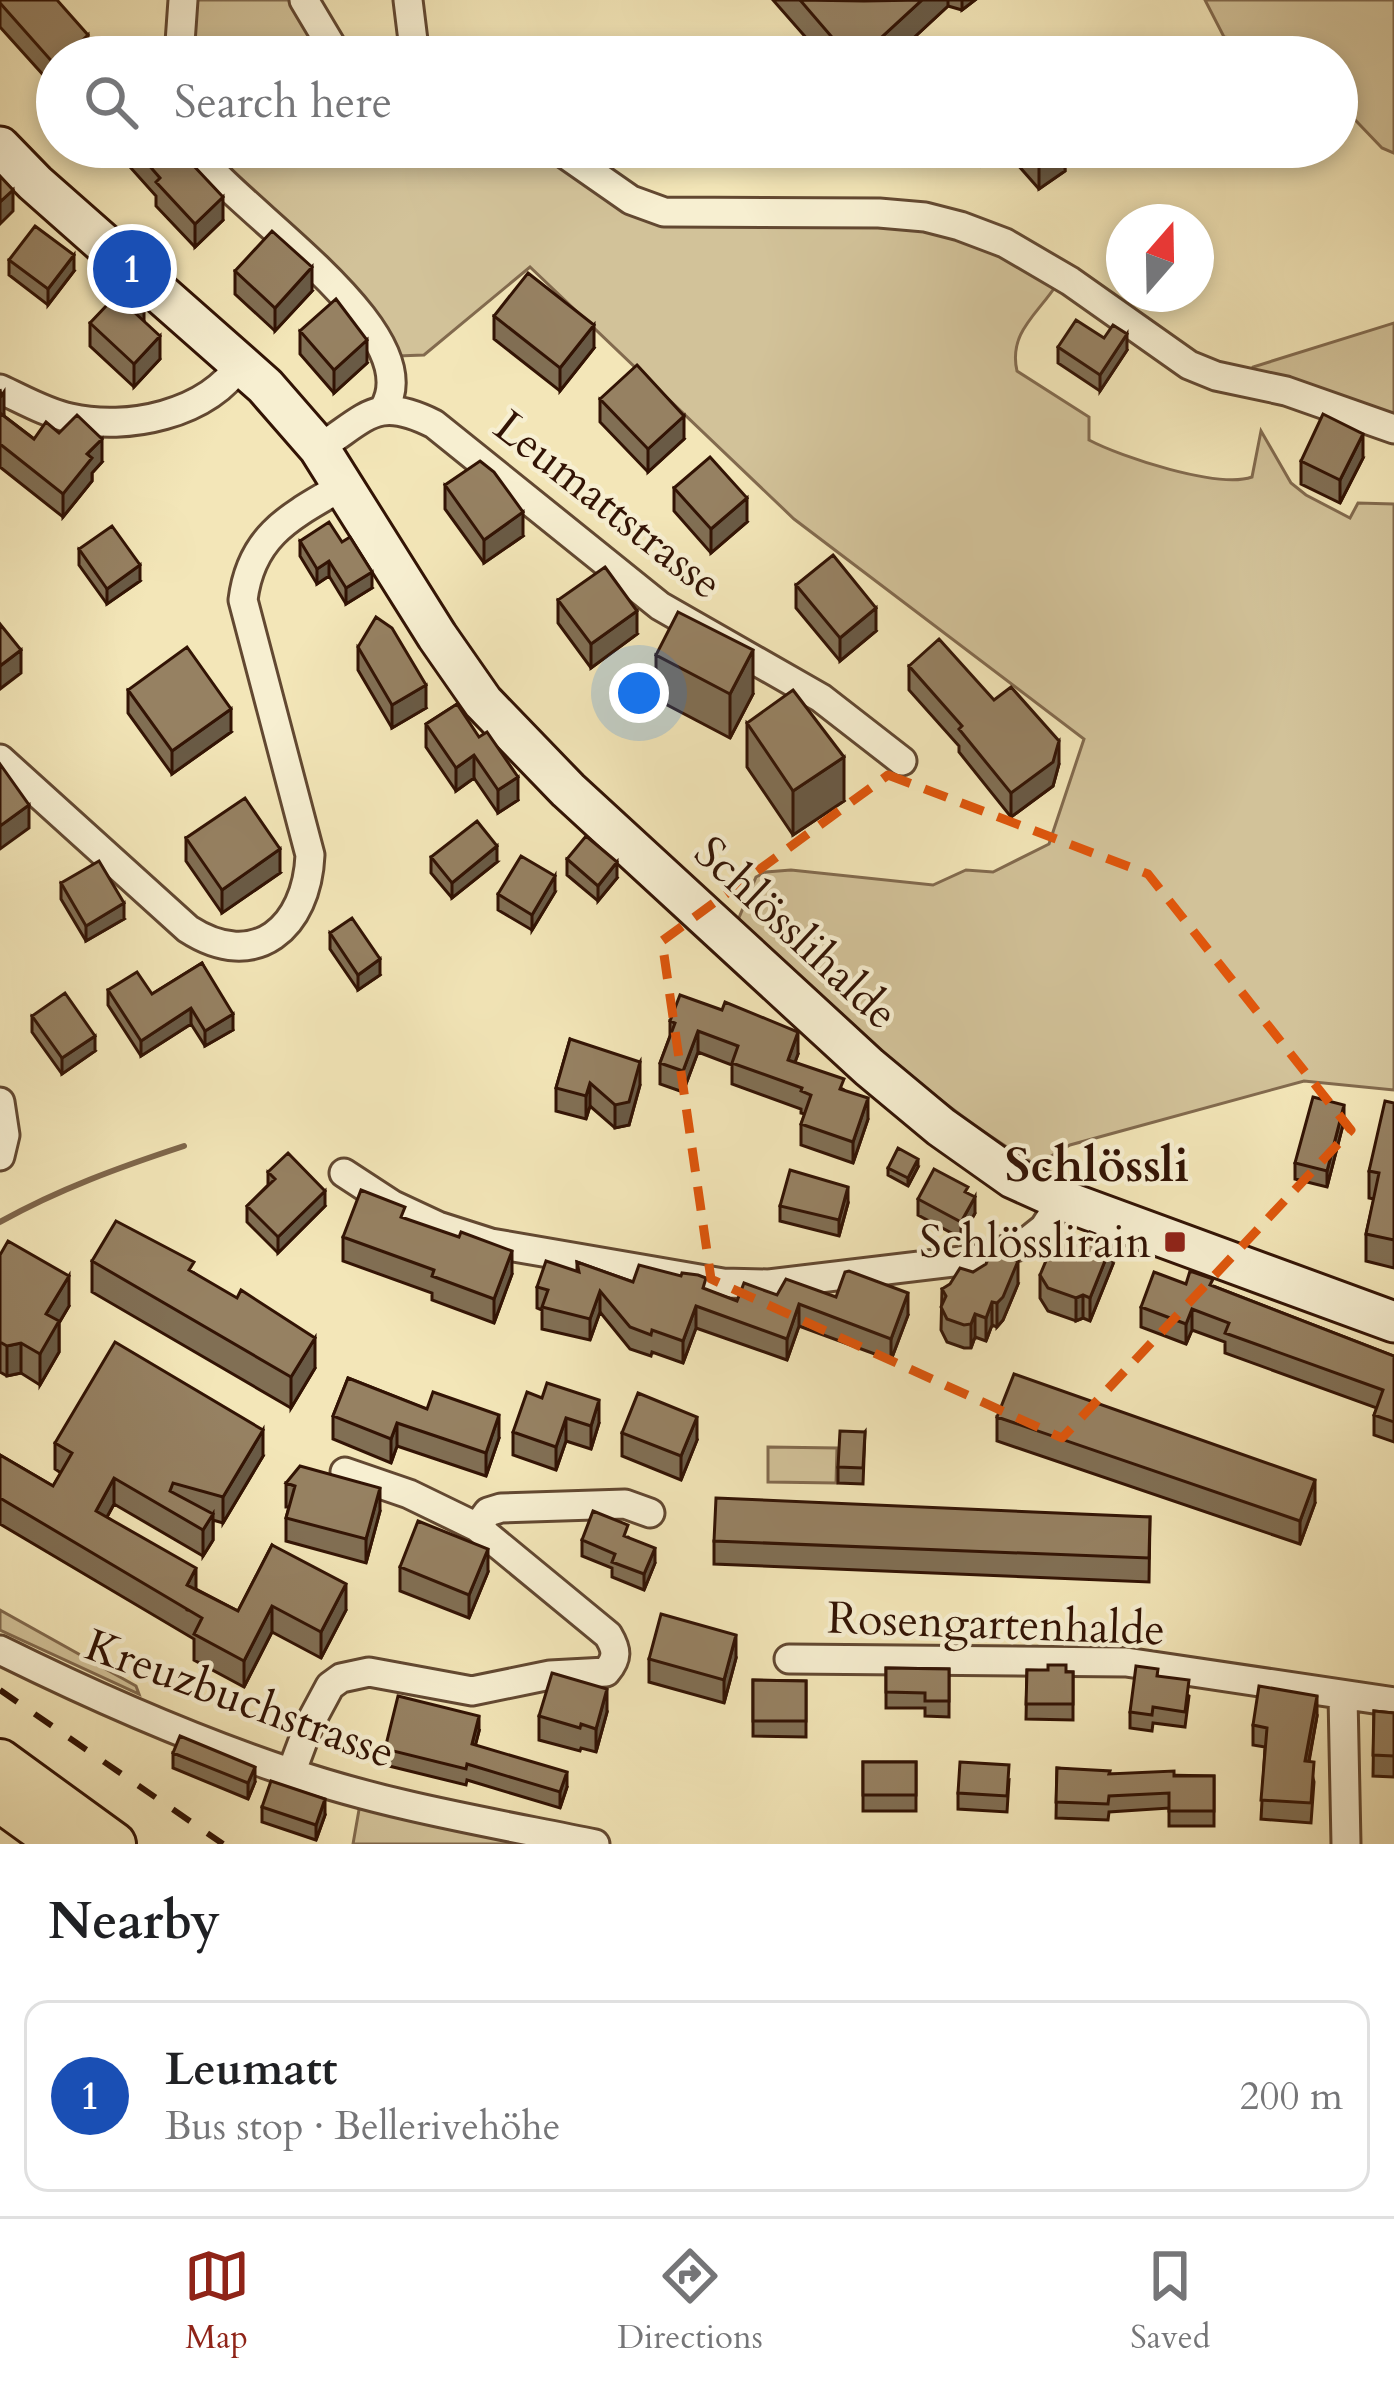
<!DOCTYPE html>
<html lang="en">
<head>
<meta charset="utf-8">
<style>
  body { margin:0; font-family:Cardo,serif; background:#f6f6f6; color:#202124 }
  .compass { position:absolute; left:1106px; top:204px; width:108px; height:108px; border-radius:50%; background:#fff; box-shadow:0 6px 18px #0003; rotate:20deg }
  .you { position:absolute; left:639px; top:693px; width:42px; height:42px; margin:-30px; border:9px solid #fff; border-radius:50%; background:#1a73e8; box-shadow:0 0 0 18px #1a73e833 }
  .badge { display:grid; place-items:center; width:78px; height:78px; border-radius:50%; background:#8f2418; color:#fff; font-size:39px; font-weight:700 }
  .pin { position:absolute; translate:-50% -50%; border:6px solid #fff; box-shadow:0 3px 12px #0006 }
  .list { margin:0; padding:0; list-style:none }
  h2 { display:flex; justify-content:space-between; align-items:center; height:156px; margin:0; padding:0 48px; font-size:51px }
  h2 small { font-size:39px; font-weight:400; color:#757577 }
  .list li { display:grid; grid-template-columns:78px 1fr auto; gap:36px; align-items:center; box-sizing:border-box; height:192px; margin:0 24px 24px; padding:0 24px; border:3px solid #e0e0e0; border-radius:24px }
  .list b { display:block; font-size:45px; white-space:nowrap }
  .list p { margin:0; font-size:39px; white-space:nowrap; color:#757577 }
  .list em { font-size:39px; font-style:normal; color:#757577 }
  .icon { flex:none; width:66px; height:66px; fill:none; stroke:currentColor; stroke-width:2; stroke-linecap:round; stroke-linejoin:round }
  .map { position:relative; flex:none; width:1394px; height:1844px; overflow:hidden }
  .search { position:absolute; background:#fff; box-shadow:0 6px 18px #0003; left:36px; right:36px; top:36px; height:132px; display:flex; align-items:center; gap:30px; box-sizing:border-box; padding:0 42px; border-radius:66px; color:#757577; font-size:45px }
  .sheet { height:372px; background:#fff }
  nav { display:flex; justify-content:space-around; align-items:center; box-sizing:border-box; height:168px; border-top:3px solid #e0e0e0; background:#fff; font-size:33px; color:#757577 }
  nav a { display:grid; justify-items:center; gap:6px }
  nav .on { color:#8f2418 }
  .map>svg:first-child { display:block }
</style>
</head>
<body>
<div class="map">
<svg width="1394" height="1844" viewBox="0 0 1394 1844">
  <rect width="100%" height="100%" fill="#f3e6b8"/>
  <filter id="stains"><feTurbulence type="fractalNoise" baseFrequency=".00167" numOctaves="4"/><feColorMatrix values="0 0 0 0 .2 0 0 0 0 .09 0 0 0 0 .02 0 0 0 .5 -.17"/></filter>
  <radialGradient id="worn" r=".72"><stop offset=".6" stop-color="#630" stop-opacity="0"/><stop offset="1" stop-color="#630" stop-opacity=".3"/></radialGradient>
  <!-- green -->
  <path fill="#d2c299" stroke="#826a4e" stroke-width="3" d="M191,0H296L327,57H187Z
    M1205,0H1394V153L1382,148L1337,101V57H1294L1286,48L1224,37Z
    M203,147H538L622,206L870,221L980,240L1057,284C1039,313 1008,332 1017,371L1089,417V440C1121,457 1218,489 1252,477L1261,431L1291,483L1306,495L1350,518L1358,503L1394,504V1090L1304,1081L1070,1145L1036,1165C923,1098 834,1008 738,920L756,877L766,872L791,870L933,885L966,870L993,872L1049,844L1084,739L794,519L530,267L424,355L397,356L358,296L313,244Z
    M1394,323V421L1246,376L1253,367Z
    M768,1447L837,1448L836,1483L768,1482Z
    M0,1610L136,1686L139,1694L0,1630Z
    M360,1804L545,1844H353Z"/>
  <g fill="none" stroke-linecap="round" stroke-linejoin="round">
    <!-- stream -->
    <path stroke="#7e664b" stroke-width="6" d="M0,1222C59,1189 120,1167 184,1146"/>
    <!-- street casing -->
    <g stroke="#624831" stroke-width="33">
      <path id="street" d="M304,0L338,57
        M408,0L415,57
        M179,57L183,0
        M193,147C226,204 432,330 384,408
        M555,147L631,200L664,212L879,213L925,217L960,226L1005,243L1070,281L1189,365L1216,376L1286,391L1394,429
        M0,389C22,399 46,413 70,418C127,431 207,415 241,363
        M319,448C368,417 376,395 434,424L660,606L821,698L902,761
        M0,759L188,929C256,973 307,927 310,855L243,600C251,535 291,516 343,486
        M0,1102L5,1135L0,1156
        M344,1173L393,1205L438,1226L491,1243L723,1283L769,1284L978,1259L1024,1244L1044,1228L1062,1200
        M345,1472L409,1494L477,1527
        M0,1650C93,1696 191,1739 289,1772C388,1806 493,1823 595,1844
        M789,1659L1126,1662L1394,1702
        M1343,1696L1346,1844
        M291,1773L309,1725L330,1686L341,1678L369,1672L472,1691L550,1675L606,1672C618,1658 617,1650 608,1635L477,1527L488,1512L501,1508L625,1504L650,1513"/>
    </g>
    <!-- secondary casing -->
    <g stroke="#321304" stroke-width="45">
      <path id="secondary" d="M0,147L35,183L265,386L319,448L437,636L483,702L568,790L869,1067L941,1127L1013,1178L1062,1200L1394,1322"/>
    </g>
    <!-- primary casing -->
    <g stroke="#321304" stroke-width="48">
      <path id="primary" d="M0,1761L114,1844
        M0,1800L61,1844"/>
    </g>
    <!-- street -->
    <use href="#street" stroke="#f7efd1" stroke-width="27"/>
    <!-- secondary -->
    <use href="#secondary" stroke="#f7efd1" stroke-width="39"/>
    <!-- primary -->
    <use href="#primary" stroke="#f3e6b8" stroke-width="42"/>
    <!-- rail -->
    <path stroke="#321304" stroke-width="6" stroke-dasharray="21 21" stroke-linecap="butt" d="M0,1690L223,1844"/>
  </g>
  <!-- wall -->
  <path fill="#816f54" stroke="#321304" stroke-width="3" d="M0,0L88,57H57V86L55,88L0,27Z
    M773,0H975L962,10L948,6L893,57H823Z
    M104,147H176L223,220L195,247L156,206V196L122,158L117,162Z
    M966,147H1064L1065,171L1039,189L1002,147L982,165Z
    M9,260L74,271L48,305L9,275Z
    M235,271L312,291L275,331L235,294Z
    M494,316L594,348L560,391L494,339Z
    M144,321L160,359L134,387L90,346V323Z
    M300,331L367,363L334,393L300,354Z
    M1104,338L1127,350L1100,391L1058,363V347Z
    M0,389L4,416L34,439L102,462L92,473V481L63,517L0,467Z
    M600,399L684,439L648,472L600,422Z
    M1363,458L1340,503L1301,484V461Z
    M445,485L523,536L484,563L445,509Z
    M674,488L747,522L711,553L674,511Z
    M300,541L372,588L346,604L329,576L317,584L300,556Z
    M79,549L140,581L107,604L79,565Z
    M796,585L876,631L840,661L796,608Z
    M558,600L637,634L591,668L558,623Z
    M358,647L426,708L392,728L358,670Z
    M656,655L753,694L730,738L656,699Z
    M909,666L994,700L1059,764L1053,786L1011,817L959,752V746L909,690Z
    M128,690L231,732L172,774L128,713Z
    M457,704L518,800L498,813L474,778L456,791L426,747V724Z
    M747,723L844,801L793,835L747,767Z
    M186,838L280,873L222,913L186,861Z
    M431,857L497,862L452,898L431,873Z
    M567,859L617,878L598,901L567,875Z
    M61,883L124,919L86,941L61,899Z
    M555,892L532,930L498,910V894Z
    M330,933L380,975L358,990L330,949Z
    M202,963L233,1030L205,1046L191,1024L141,1056L108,1005V990L152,994Z
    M32,1016L95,1051L62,1074L32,1032Z
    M670,1021L798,1054L795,1062L844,1090L868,1119L853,1163L801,1145V1124L805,1114L801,1113V1109L732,1084V1065L698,1052L683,1092L660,1084V1063L670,1036Z
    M570,1039L640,1085L629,1125L615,1128L590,1106L586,1119L556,1111V1088Z
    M1394,1103V1268L1366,1261V1234L1374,1199L1369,1198V1171Z
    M1344,1121L1327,1187L1295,1179V1163Z
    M918,1167L908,1186L888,1175V1168Z
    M268,1172L325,1206L278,1253L247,1222V1206L268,1185Z
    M968,1194L975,1213L961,1238L918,1215V1199Z
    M848,1203L839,1236L780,1221V1206Z
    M405,1219L512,1274L494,1323L432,1300V1293L343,1261V1237Z
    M0,1255L69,1306L59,1323V1352L40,1385L21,1373L7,1376L0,1372Z
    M92,1261L194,1273L315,1368L291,1408L92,1292Z
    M577,1262L633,1282L706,1290L737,1301L777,1295L836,1297L908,1315L891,1360L799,1326L787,1360L696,1328L683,1363L652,1352L651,1356L630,1349L600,1312L590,1340L542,1329V1310L537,1308V1287L577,1271Z
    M1113,1264L1090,1321L1083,1318L1076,1321L1048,1311L1040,1298V1275Z
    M1018,1284L1003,1320L997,1327L992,1325L986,1341L975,1337L971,1348H964L947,1342L941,1330L942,1289Z
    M1213,1286L1394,1356V1442L1374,1435V1415L1377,1408L1225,1353V1342L1192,1330L1186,1344L1141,1327V1307Z
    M348,1378L499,1438L486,1476L397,1446L391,1463L333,1439V1416Z
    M542,1398L599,1423L591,1449L566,1441L556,1470L513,1455V1432Z
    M997,1417L1315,1503L1300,1544L997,1441Z
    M865,1432L863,1484L838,1483V1467Z
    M622,1433L697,1440L681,1480L622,1456Z
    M55,1443L263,1456L223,1523L213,1520V1540L203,1556L114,1504L107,1517L196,1589L238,1611L272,1545L346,1610L321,1658L272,1632L244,1687L194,1660V1639L0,1524V1455L53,1486L61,1473L55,1469Z
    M286,1483L380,1511L366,1563L286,1541V1518L289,1507H286Z
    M1150,1517L1149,1582L714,1564V1541Z
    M628,1537L655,1563L644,1590L612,1577V1568L582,1556V1540Z
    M400,1567L488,1572L469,1618L400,1591Z
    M736,1658L724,1703L649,1682V1659Z
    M886,1668L949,1669V1717L925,1716V1708H886Z
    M1027,1670L1073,1672V1720L1026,1719Z
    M1158,1676L1189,1696L1185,1727L1153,1723L1152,1731L1130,1728V1712Z
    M753,1680L806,1681V1737L753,1736Z
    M1374,1711L1394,1713V1777L1373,1776Z
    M607,1712L596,1752L581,1748L580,1751L539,1740V1716Z
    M1317,1716L1309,1762L1314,1782L1311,1823L1261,1819L1265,1747L1253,1745V1725Z
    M479,1731L475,1745L567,1787L560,1808L467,1780L466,1785L385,1765V1749Z
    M173,1753L255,1782L248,1799L173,1768Z
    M863,1762H916V1811H863Z
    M1057,1768L1109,1774L1214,1776V1826H1169V1808L1109,1812L1108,1820L1056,1818Z
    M1009,1780L1007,1812L958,1809V1793Z
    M262,1807L325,1815L316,1840L262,1822Z"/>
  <!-- shaded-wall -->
  <path fill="#695a45" stroke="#321304" stroke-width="3" d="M922,0H948V6L893,57H860Z
    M962,0H975L962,10Z
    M88,35V57H64Z
    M117,147H122V158L117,162Z
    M982,147H1002L982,165Z
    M1065,148V171L1039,189V166Z
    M13,190V211L0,224V202Z
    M223,197V220L195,247V224Z
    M74,255V271L48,305V289Z
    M312,267V291L275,331V308Z
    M144,301V324L134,312Z
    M594,325V348L560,391V368Z
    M1127,334V350L1100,391V375Z
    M160,336V359L134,387V364Z
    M367,340V363L334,393V370Z
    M4,392V415L0,421V398Z
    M684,416V439L648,472V449Z
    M1363,434V458L1340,503V480Z
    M102,439V462L92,473V481L63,517V494L87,454Z
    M747,498V522L711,553V529Z
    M523,512V536L484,563V540Z
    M329,561V576L317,584V569Z
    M140,565V581L107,604V589Z
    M372,572V588L346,604V588Z
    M876,608V631L840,661V638Z
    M637,611V634L591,668V644Z
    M21,650V673L0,689V666Z
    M753,650V694L730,738V694Z
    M426,685V708L392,728V705Z
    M231,709V732L172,774V751Z
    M1059,741V764L1053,786L1011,817V793Z
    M474,755V778L456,791V768Z
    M844,757V801L793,835V791Z
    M518,777V800L498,813V790Z
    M29,805V828L0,849V826Z
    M497,846V862L452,898V883Z
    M280,849V873L222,913V890Z
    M617,862V878L598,901V886Z
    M555,876V892L532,930V915Z
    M124,903V919L86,941V926Z
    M380,959V975L358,990V975Z
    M191,1008V1024L141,1056V1041Z
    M233,1014V1030L205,1046V1031Z
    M698,1031V1052L683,1092V1071Z
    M798,1032V1054L788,1081V1060Z
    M95,1036V1051L62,1074V1058Z
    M640,1062V1085L629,1125L615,1128V1105Z
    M590,1083V1106L586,1119V1096Z
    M868,1098V1119L853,1163V1142Z
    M1344,1105V1121L1327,1187V1171Z
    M918,1159V1167L908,1186V1178Z
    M848,1187V1203L839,1236V1220Z
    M325,1191V1206L278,1253V1237Z
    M975,1197V1213L961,1238V1222Z
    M1113,1241V1264L1090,1321V1298Z
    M512,1251V1274L494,1323V1299Z
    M1018,1261V1284L1003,1320L997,1327V1303Z
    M69,1276V1306L59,1323V1352L40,1385V1354L46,1314Z
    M600,1291V1312L590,1340V1319Z
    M908,1293V1315L891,1360V1339Z
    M1083,1295V1318L1076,1321V1298Z
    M992,1302V1325L986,1341V1318Z
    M799,1304V1326L787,1360V1339Z
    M696,1306V1328L683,1363V1341Z
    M1192,1309V1330L1186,1344V1324Z
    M975,1314V1337L971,1348V1324Z
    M315,1338V1368L291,1408V1377Z
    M21,1343V1373L7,1376V1346Z
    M599,1400V1423L591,1449V1426Z
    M499,1415V1438L486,1476V1453Z
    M697,1417V1440L681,1480V1456Z
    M566,1418V1441L556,1470V1447Z
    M397,1423V1446L391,1463V1439Z
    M263,1430V1456L223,1523V1497Z
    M114,1478V1504L96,1537V1511Z
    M1315,1480V1503L1300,1544V1521Z
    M380,1488V1511L366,1563V1539Z
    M213,1514V1540L203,1556V1530Z
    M655,1548V1563L644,1590V1574Z
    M488,1549V1572L469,1618V1595Z
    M196,1568V1594L187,1611V1585Z
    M346,1584V1610L321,1658V1632Z
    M272,1606V1632L244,1687V1661Z
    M736,1635V1658L724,1703V1680Z
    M607,1689V1712L596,1752V1729Z
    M1317,1696V1716L1305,1781V1761Z
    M479,1716V1731L472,1759V1744Z
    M255,1767V1782L248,1799V1783Z
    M567,1772V1787L560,1808V1792Z
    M325,1799V1815L316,1840V1825Z"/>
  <!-- building -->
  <path fill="#968162" stroke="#321304" stroke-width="3" d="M0,0H57L88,35L64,57H57L55,65L0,3Z
    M800,0L864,1L922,0L860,57H849Z
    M133,147H176L223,197L195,224L156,182L160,178Z
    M1023,147H1064L1065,148L1039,166Z
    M0,176L13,190L0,202Z
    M35,226L74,255L48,289L9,260Z
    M272,231L312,267L275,308L235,271Z
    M528,273L594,325L560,368L494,316Z
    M126,285L144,301L134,312L160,336L134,364L90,323Z
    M336,299L367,340L334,370L300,331Z
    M1076,320L1104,338L1113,325L1127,334L1100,375L1058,347Z
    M637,365L684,416L648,449L600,399Z
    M0,413L34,439L46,422L59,433L77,415L102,439L87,454L92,458L63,494L0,444Z
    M1323,414L1363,434L1340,480L1301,461Z
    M710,457L747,498L711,529L674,488Z
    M480,461L494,472L523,512L484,540L445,485Z
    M329,522L342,542L350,537L372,572L346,588L329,561L317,569L300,541Z
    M112,526L140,565L107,589L79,549Z
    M833,555L876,608L840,638L796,585Z
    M605,567L637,611L591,644L558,600Z
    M678,612L753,650L730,694L656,655Z
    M376,617L392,628L426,685L392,705L358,647Z
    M0,624L21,650L0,666Z
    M939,639L994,700L1011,687L1059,741L1053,762L1011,793L959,729L962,726L909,666Z
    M187,647L231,709L172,751L128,690Z
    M793,690L844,757L793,791L747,723Z
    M457,704L479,737L487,732L518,777L498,790L474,755L456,768L426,724Z
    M0,764L29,805L0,826Z
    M245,798L280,849L222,890L186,838Z
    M477,821L497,846L452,883L431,857Z
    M586,836L617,862L598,886L567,859Z
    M521,856L555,876L532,915L498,894Z
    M99,861L124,903L86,926L61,883Z
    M352,918L380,959L358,975L330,933Z
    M202,963L233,1014L205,1031L191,1008L141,1041L108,990L137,972L152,994Z
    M65,993L95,1036L62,1058L32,1016Z
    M680,995L722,1010L725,1002L798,1032L788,1060L844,1079L840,1089L868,1098L853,1142L801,1124L811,1095L801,1091L802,1088L732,1063L738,1046L698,1031L683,1071L660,1063L675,1023L670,1021Z
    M570,1039L640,1062L629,1102L615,1105L590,1083L586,1096L556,1088Z
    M1313,1097L1344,1105L1327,1171L1295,1163Z
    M1385,1101L1394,1103V1240L1366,1234L1379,1173L1369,1171Z
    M898,1148L918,1159L908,1178L888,1168Z
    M288,1153L325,1191L278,1237L247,1206L275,1179L268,1172Z
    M934,1169L968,1187L965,1192L975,1197L961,1222L918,1199Z
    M790,1170L848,1187L839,1220L780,1206Z
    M361,1190L405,1207L401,1217L459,1237L461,1232L512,1251L494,1299L432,1276L434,1270L343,1237Z
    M116,1221L194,1262L189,1270L237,1298L241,1290L315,1338L291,1377L92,1261Z
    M1090,1232L1113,1241L1090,1298L1083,1295L1076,1298L1048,1288L1040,1275L1056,1237L1083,1248Z
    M8,1241L69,1276L46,1314L59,1321L40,1354L21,1343L7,1346L0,1342V1255Z
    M991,1251L1018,1261L1003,1297L997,1303L992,1302L986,1318L975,1314L971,1324L964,1325L947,1319L941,1307L946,1296L942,1289L950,1284L960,1268L973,1272L986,1264Z
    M546,1261L579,1272L577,1262L633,1282L639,1265L681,1276L682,1273L698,1275L706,1278L703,1288L737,1301L744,1283L777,1295L786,1279L836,1297L845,1272L849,1271L908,1293L891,1339L799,1304L787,1339L696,1306L683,1341L652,1330L651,1335L630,1327L600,1291L590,1319L542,1307L548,1290L537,1287Z
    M1190,1271L1213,1279L1210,1285L1394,1356V1422L1374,1415L1383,1390L1225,1333L1229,1323L1192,1309L1186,1324L1141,1307L1154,1272L1186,1284Z
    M115,1342L263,1430L223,1497L173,1483L170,1491L213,1514L203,1530L114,1478L96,1511L196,1568L187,1585L238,1611L272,1545L346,1584L321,1632L272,1606L244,1661L194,1634L202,1618L0,1498V1455L53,1486L72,1453L55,1443Z
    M1014,1374L1315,1480L1300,1521L997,1417Z
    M348,1378L427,1409L433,1392L499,1415L486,1453L397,1423L391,1439L333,1416Z
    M547,1383L599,1400L591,1426L566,1418L556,1447L513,1432L527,1392L542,1398Z
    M638,1393L697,1417L681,1456L622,1433Z
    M840,1431L865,1432L863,1468L838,1467Z
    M300,1466L380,1488L366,1539L286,1518L295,1486L286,1483Z
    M716,1498L1150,1517L1149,1558L714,1541Z
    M593,1511L628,1525L624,1536L655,1548L644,1574L612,1562L615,1554L582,1540Z
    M418,1521L488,1549L469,1595L400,1567Z
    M661,1614L736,1635L724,1680L649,1659Z
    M1048,1665H1066V1672H1073V1704H1026L1027,1670H1048Z
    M1136,1666L1158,1669L1157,1676L1189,1680L1185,1712L1153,1707L1152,1715L1130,1712Z
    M886,1668L949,1669V1701H925V1693L886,1692Z
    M552,1673L607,1689L596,1729L581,1724L580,1728L539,1716Z
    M753,1680L806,1681V1721H753Z
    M1259,1686L1317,1696L1305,1761L1314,1762L1311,1803L1261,1800L1267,1728L1253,1725Z
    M398,1696L479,1716L472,1744L567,1772L560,1792L467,1764L466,1769L385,1749Z
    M1374,1711L1394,1713V1756L1373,1755Z
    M180,1736L255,1767L248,1783L173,1753Z
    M863,1762H916V1795H863Z
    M960,1762L1009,1765L1007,1796L958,1793Z
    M1057,1768L1110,1771L1109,1774L1174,1771V1776H1214V1811H1169V1793L1109,1796L1108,1804L1056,1802Z
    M271,1781L325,1799L316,1825L262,1807Z"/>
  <!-- marked area -->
  <path fill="none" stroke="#df560c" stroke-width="9" stroke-dasharray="24 15" stroke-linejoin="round" d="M888,775L1148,874L1351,1130L1062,1438L711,1279L662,941Z"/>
  <!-- markers -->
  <rect fill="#8f2418" stroke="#f7efd1" stroke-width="4.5" x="1163" y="1230" width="24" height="24" rx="6"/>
  <g text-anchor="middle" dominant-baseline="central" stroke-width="9" stroke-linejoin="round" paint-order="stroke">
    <!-- street labels -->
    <g font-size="45" fill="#321304" stroke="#f7efd1">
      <text transform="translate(608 505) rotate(38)">Leumattstrasse</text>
      <text transform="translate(796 933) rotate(43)">Schlösslihalde</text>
      <text transform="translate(996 1624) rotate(2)">Rosengartenhalde</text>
      <text transform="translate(240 1699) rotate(20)">Kreuzbuchstrasse</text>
    </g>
    <!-- poi labels -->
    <g font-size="45" fill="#321304" stroke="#f7efd1" text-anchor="end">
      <text x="1151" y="1242">Schlösslirain</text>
    </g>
    <!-- neighbourhood labels -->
    <g font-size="48" font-weight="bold" fill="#321304" stroke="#f7efd1">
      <text x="1097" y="1165">Schlössli</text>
    </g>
  </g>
  <rect width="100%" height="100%" filter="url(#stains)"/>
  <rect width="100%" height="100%" fill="url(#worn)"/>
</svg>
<svg class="compass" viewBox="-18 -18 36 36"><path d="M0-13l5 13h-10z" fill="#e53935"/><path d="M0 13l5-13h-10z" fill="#757577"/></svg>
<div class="you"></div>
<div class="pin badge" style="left:132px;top:269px;background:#1a4fb4">1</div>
<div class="search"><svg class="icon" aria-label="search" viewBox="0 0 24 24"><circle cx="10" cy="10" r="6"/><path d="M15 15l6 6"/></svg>Search here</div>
</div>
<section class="sheet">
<h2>Nearby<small></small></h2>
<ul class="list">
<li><span class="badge" style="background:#1a4fb4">1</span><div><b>Leumatt</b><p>Bus stop · Bellerivehöhe</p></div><em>200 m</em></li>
</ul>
</section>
<nav>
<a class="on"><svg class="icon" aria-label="map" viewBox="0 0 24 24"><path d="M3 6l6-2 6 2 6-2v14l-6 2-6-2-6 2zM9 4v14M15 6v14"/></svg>Map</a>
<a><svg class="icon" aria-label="directions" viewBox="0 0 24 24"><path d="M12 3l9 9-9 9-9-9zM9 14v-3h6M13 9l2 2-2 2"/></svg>Directions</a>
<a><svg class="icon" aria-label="saved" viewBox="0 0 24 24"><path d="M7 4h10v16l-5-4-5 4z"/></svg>Saved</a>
</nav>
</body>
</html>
